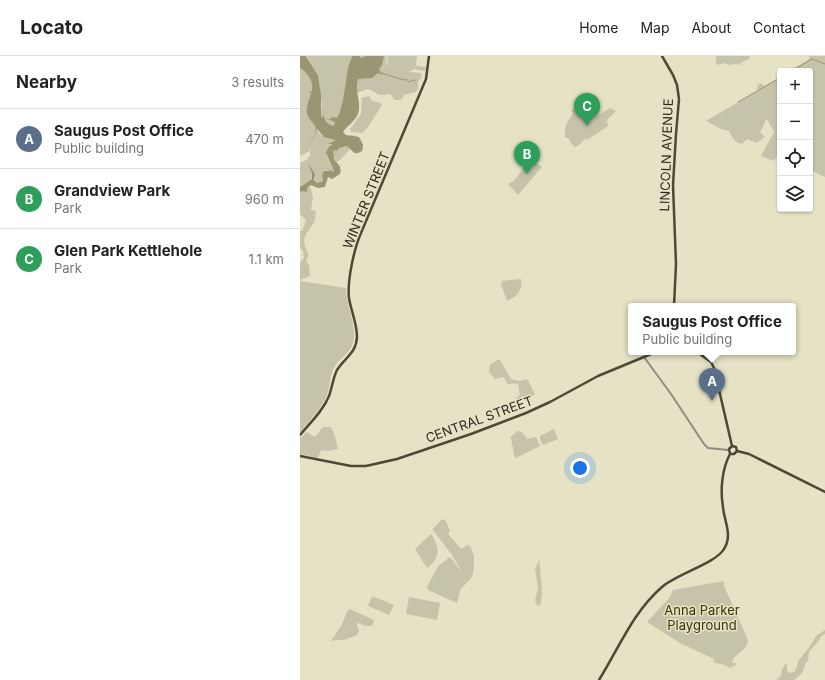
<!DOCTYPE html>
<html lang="en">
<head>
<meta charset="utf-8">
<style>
  body { margin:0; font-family:Inter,sans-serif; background:#f6f6f6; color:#222 }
  .controls { position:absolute; right:12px; top:12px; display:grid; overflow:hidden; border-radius:4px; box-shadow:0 1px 3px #0004 }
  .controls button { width:36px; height:36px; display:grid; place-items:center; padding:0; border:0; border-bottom:1px solid #e0e0e0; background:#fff; color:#222; font:20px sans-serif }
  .you { position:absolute; left:280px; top:412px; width:14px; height:14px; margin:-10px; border:3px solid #fff; border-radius:50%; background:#1a73e8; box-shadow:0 0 0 6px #1a73e833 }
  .badge { display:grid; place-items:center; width:26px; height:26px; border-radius:50%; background:#0b8043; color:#fff; font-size:13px; font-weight:700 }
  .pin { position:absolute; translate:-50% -33px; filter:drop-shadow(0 1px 2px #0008) }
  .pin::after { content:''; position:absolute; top:21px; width:14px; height:12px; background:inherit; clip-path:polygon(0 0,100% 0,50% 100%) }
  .popup { position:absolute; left:328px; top:247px; width:168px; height:52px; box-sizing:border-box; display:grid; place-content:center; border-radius:4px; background:#fff; filter:drop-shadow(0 1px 3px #0005); font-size:13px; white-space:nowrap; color:#767676 }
  .popup b { font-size:15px; color:#222 }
  .popup::after { content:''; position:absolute; left:50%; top:100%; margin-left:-8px; border:8px solid transparent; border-top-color:#fff }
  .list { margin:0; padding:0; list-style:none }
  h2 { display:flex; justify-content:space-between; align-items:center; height:52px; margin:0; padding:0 16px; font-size:17px }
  h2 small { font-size:13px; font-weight:400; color:#767676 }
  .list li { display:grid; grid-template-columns:26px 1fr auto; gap:12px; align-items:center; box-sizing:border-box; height:60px; padding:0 16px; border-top:1px solid #e0e0e0 }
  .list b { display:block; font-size:15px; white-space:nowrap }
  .list p { margin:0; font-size:13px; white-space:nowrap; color:#767676 }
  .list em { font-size:13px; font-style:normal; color:#767676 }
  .icon { flex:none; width:22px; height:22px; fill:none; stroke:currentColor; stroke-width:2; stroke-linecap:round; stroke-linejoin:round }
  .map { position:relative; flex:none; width:525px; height:624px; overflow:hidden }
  header { display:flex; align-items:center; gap:24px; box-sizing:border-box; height:56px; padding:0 20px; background:#fff; border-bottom:1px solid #e0e0e0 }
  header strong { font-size:19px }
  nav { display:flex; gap:22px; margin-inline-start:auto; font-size:14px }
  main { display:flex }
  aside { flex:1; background:#fff }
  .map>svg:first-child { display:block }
</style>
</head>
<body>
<header>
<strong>Locato</strong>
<nav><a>Home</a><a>Map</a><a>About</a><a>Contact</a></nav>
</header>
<main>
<aside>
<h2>Nearby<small>3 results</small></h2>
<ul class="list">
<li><span class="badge" style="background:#5c6f8a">A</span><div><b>Saugus Post Office</b><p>Public building</p></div><em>470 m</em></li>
<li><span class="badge" style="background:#2e9e5b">B</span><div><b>Grandview Park</b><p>Park</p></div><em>960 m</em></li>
<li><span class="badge" style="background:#2e9e5b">C</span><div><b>Glen Park Kettlehole</b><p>Park</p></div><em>1.1 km</em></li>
</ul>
</aside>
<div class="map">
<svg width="525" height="624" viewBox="0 0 525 624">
  <rect width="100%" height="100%" fill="#e5e2c5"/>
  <!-- green -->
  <path fill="#c6c3ab" d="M7,0H52L47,20L51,48L47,59L34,71L29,73L20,59L22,50L19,25L18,19Z
    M58,0H86V5L88,10L87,0H117L116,10L126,11L125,15L114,13L109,16L121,17L122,21L118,26V33L116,36L104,39L101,44H95L90,38C75,41 80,37 68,33L57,37L55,32L61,4Z
    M416,0H450V2L441,7L440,9L436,8L428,9L425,7L418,9L416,7Z
    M510,0H525V121L510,114V15H489L508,4Z
    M0,2C4,10 10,18 12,27C17,42 8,65 20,78C25,83 32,80 37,84L26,99C29,106 33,109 34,117L30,114L24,115L22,119L23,125L17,127L15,124V118L9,109L12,119V123L0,131V107L8,103V102L10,100V94L13,90L8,96L0,100Z
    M480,21V95L474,105L461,100L474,76L467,63L465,65L464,69L460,76L465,81L456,87L447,83L442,88C435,87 431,80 429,75L421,73L406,65L457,35C457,31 457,29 461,27L464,30Z
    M69,40L72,45L81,47L82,49L68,71L62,77L51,76L50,73L61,58L62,42Z
    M277,51L280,57L290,62L296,61L310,52L316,55L307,64L308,70L287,84L286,82L278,90L274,91L268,82H265C264,70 267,67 273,57L271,55Z
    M50,79C59,79 63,84 63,94L56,97L50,93C49,95 39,105 37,106L34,104L32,96L46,90Z
    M232,102L233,105L242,111L218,139L208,128L214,125L229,104Z
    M10,130L13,141L11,154L16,155C15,159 16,164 13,168C5,180 0,183 9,199L6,205L9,209L10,220L0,224V206L4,202L3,195L0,192V176L3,173L6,164L0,158V134L8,132Z
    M221,223C223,234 217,241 207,245L201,228L202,225Z
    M0,225L46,232C46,249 54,262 54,278C54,298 40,299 33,314C29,323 30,333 26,341C20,354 9,365 0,376Z
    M197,304H200L211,323L220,325L226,323L228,324L235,339L217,346L216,342L220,339L218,328C209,326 209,333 204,321L195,323L189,316L190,309Z
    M23,371H31L35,380L38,393L29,395L21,394L18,402L0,398V383L6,376L15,381Z
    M254,373L258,383L243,389L240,383V380Z
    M218,375L222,376L227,383L236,381L240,390L216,402L214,400L213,391L211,387L212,385L210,381Z
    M142,463L146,465L150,475L148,478L161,493L167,489L170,490L174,500V512L172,521L160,534L157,547L128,534L127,531L138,510L150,501L162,516L152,499L133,474V473Z
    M131,478C140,491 141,501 127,512L115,493Z
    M239,501L242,534L241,548L238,550L236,548L235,544L238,533L235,512L238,507Z
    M424,525V530L448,584C447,595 437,596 432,605L433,607H436V609L430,612L425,609L415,607L413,605L414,603L380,587L347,566L370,541L373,534Z
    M72,540L94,549L89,559L68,550Z
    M109,541L140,547L137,564L106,558Z
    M50,553L74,564L72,570H65L59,567L57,568L59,575L57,579L44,584H36L31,585L41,570L48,554Z
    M525,574V578L521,580L520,583L509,596L508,605L506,606L502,617L494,624H476L481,620L482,613L487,606V615L489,617L494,616L497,611L498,605L510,590L517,579Z"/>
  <!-- water -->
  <path fill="#9a9673" d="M0,0H6L18,19L21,39V60L23,62V57C24,63 26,68 33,70L35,68V66L25,62L31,63L32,61L37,62C43,54 46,24 48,12C49,8 51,4 52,0H59L61,2L66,0H84L82,9L79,13L82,19L78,17L72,22L58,23C54,35 62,47 58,58C55,65 47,70 43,76L46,79L59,81L63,89L62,95C52,101 54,93 46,90L38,93L37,95L35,94V96L33,94L34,104C39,108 42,112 40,118L32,123L28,121L25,131L18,132L11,129L8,131L6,136L2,135L0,136V131L12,123V118L8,107L15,118L14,124L17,127L23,125L22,119L24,115H30L26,112L34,116C34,112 27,101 26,96L29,91L33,88H28L36,84L24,81L17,73C16,78 14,84 9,87C13,84 18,75 15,70C13,66 8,63 7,57C6,51 9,44 11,38L9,36L12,35C14,27 8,16 0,12Z"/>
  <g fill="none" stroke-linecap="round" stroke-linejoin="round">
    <!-- stream -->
    <path stroke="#9a9673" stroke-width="1" d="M492,15L512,3L525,8
      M81,17L104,24L106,23L109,26L113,24L115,25
      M438,46L480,22"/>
    <!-- minor -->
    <path stroke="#8e8d81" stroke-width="2" d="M344,301L371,338L404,388L408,392L428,394"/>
    <!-- major -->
    <path stroke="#4c4935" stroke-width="2.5" d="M362,0L373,19L377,29L379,43L376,78L373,129L376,208L374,250
      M397,296L411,306L414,312L432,390
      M0,379C10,367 23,355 29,340C32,332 33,322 37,314C45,301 56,298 57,281C57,267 51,255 49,242C47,225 54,193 61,177L126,23L129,0
      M432,390L436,391L437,395
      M437,395L449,398L525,436
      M430,398L429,393L432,390
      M430,398H434L437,395
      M0,400L51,410H66L97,403L171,378L226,357L250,346L298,320L356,296
      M299,624C319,592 333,556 362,531C377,518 416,507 424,493C433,479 424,465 423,451C420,434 422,413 430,398"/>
  </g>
  <g text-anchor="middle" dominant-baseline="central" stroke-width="3" stroke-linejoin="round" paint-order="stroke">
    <!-- street labels -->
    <g font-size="13" fill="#2d2c20" stroke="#e5e2c5">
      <text transform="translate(366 99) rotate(-88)">LINCOLN AVENUE</text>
      <text transform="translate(66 144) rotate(-68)">WINTER STREET</text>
      <text transform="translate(179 363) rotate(-20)">CENTRAL STREET</text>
    </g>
    <!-- park labels -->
    <g font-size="13" fill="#3b3506" stroke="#e5e2c5">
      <text x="402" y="554">Anna Parker<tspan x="402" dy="15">Playground</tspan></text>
    </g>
  </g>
</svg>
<div class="controls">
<button>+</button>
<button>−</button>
<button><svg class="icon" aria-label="locate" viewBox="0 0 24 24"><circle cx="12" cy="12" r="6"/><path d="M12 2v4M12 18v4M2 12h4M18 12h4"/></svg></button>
<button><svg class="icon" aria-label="layers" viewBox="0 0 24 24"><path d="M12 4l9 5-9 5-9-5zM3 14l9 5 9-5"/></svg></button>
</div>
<div class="you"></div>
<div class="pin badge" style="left:412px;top:345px;background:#5c6f8a">A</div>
<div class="popup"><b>Saugus Post Office</b>Public building</div>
<div class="pin badge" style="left:227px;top:118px;background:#2e9e5b">B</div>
<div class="pin badge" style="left:287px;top:70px;background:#2e9e5b">C</div>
</div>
</main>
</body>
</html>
